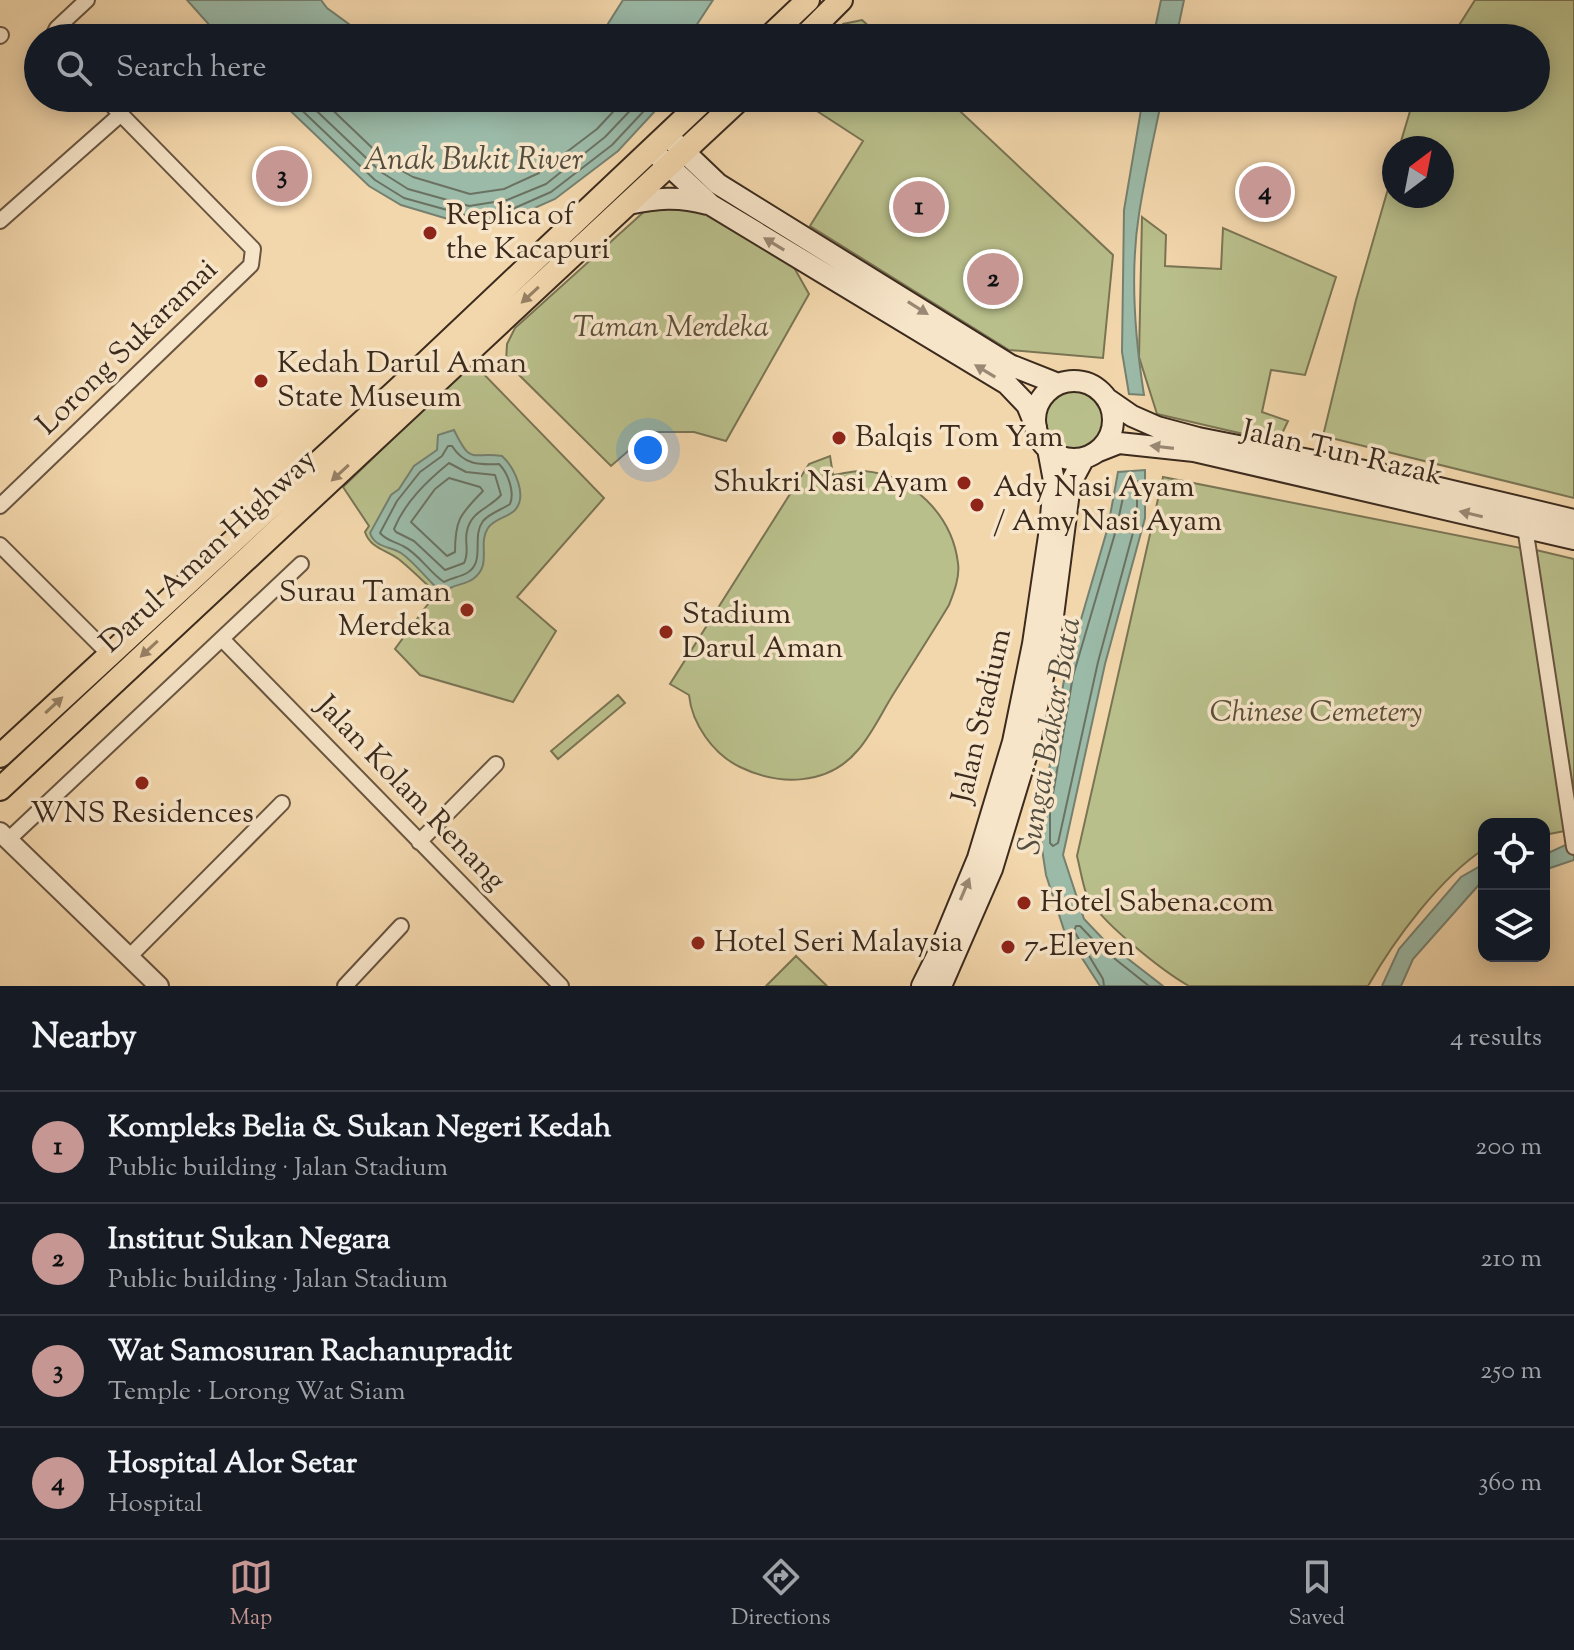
<!DOCTYPE html>
<html lang="en">
<head>
<meta charset="utf-8">
<style>
  body { margin:0; font-family:"Sorts Mill Goudy",serif; background:#20242c; color:#f1f3f6 }
  .controls { position:absolute; right:24px; bottom:24px; display:grid; overflow:hidden; border-radius:16px; box-shadow:0 4px 20px #0003 }
  .controls button { width:72px; height:72px; display:grid; place-items:center; padding:0; border:0; border-bottom:2px solid #363941; background:#171b24; color:#f1f3f6; font:40px sans-serif }
  .compass { position:absolute; left:1382px; top:136px; width:72px; height:72px; border-radius:50%; background:#171b24; box-shadow:0 4px 20px #0003; rotate:32deg }
  .you { position:absolute; left:648px; top:450px; width:28px; height:28px; margin:-20px; border:6px solid #fff; border-radius:50%; background:#1a73e8; box-shadow:0 0 0 12px #1a73e833 }
  .badge { display:grid; place-items:center; width:52px; height:52px; border-radius:50%; background:#c59692; color:#111; font-size:26px; font-weight:700 }
  .pin { position:absolute; translate:-50% -50%; border:4px solid #fff; box-shadow:0 2px 8px #0006 }
  .list { margin:0; padding:0; list-style:none }
  h2 { display:flex; justify-content:space-between; align-items:center; height:104px; margin:0; padding:0 32px; font-size:34px }
  h2 small { font-size:26px; font-weight:400; color:#9ea1a6 }
  .list li { display:grid; grid-template-columns:52px 1fr auto; gap:24px; align-items:center; box-sizing:border-box; height:112px; padding:0 32px; border-top:2px solid #363941 }
  .list b { display:block; font-size:30px; white-space:nowrap }
  .list p { margin:0; font-size:26px; white-space:nowrap; color:#9ea1a6 }
  .list em { font-size:26px; font-style:normal; color:#9ea1a6 }
  .icon { flex:none; width:44px; height:44px; fill:none; stroke:currentColor; stroke-width:2; stroke-linecap:round; stroke-linejoin:round }
  .map { position:relative; flex:none; width:1574px; height:986px; overflow:hidden }
  .search { position:absolute; background:#171b24; box-shadow:0 4px 20px #0003; left:24px; right:24px; top:24px; height:88px; display:flex; align-items:center; gap:20px; box-sizing:border-box; padding:0 28px; border-radius:44px; color:#9ea1a6; font-size:30px }
  .sheet { height:552px; background:#171b24 }
  nav { display:flex; justify-content:space-around; align-items:center; box-sizing:border-box; height:112px; border-top:2px solid #363941; background:#171b24; font-size:22px; color:#9ea1a6 }
  nav a { display:grid; justify-items:center; gap:4px }
  nav .on { color:#c59692 }
  .map>svg:first-child { display:block }
</style>
</head>
<body>
<div class="map">
<svg width="1574" height="986" viewBox="0 0 1574 986">
  <rect width="100%" height="100%" fill="#f3d7ac"/>
  <filter id="stains"><feTurbulence type="fractalNoise" baseFrequency=".0025" numOctaves="4"/><feColorMatrix values="0 0 0 0 .2 0 0 0 0 .09 0 0 0 0 .02 0 0 0 .5 -.17"/></filter>
  <radialGradient id="worn" r=".72"><stop offset=".6" stop-color="#630" stop-opacity="0"/><stop offset="1" stop-color="#630" stop-opacity=".3"/></radialGradient>
  <!-- green -->
  <path fill="#b9bf8b" stroke="#7a7454" stroke-width="2" d="M1475,0H1574V498L1323,436L1356,300L1394,168V196H1442V148H1399L1414,98H1536V38H1451Z
    M862,20L882,38H834L843,24Z
    M797,98H946L1113,255L1103,358L1009,350L810,226L863,141Z
    M663,207H700L787,255L809,294L726,441L694,432H650L611,466L506,362L507,344L515,328L646,210Z
    M1142,217L1166,235L1165,266L1221,269L1223,228L1336,277L1305,375L1271,370L1262,412L1288,421L1278,442L1157,414L1139,357Z
    M472,362L604,498L517,597L556,631L513,702L420,675L395,649L436,593C424,582 413,571 401,561C389,550 371,550 365,532L369,526L343,487Z
    M1041 420a33 33 0 1 1 66 0a33 33 0 1 1-66 0Z
    M830,456L833,475C843,474 854,470 864,471C912,475 952,515 958,563C960,577 954,592 949,605C931,635 912,664 894,693C882,712 872,734 858,750C828,786 779,786 740,767C713,754 692,724 689,695L670,684L809,464Z
    M1163,477L1521,548L1565,831L1544,835V824H1484V849C1440,878 1394,940 1368,986H1189C1164,972 1096,919 1086,893C1082,881 1080,868 1077,856Z
    M1536,550L1574,559V805Z
    M618,695L625,703L558,759L551,751Z
    M796,956L827,986H766Z"/>
  <!-- water -->
  <path fill="#9bbaa8" stroke="#758070" stroke-width="2" d="M187,0H321L327,8L368,38H221Z
    M623,0H713L688,38H599Z
    M1161,0H1184L1176,38H1153Z
    M277,98H667L618,151L555,199L512,218L468,225L401,205L369,186Z
    M1143,98H1162C1154,137 1145,175 1139,214C1130,271 1135,338 1144,395L1129,394L1122,352L1124,210Z
    M454,430C472,467 471,451 502,456C514,467 529,497 514,511C506,518 494,519 488,528C477,544 493,565 473,579C466,584 458,584 450,588V593H439L438,589C426,578 414,562 401,553C390,546 375,548 370,533L391,495L399,489L414,466L437,450L438,435Z
    M1145,470V518L1105,664L1063,855L1084,919L1105,941L1163,986H1100L1064,930L1046,875L1042,849V812L1065,674L1108,527L1118,472Z
    M1574,841V860L1544,870V855Z
    M1484,864V879L1413,959L1401,986H1382L1399,949L1461,877Z"/>
  <g fill="none" stroke-linecap="round" stroke-linejoin="round">
    <!-- shore -->
    <path stroke="#6b7262" stroke-width="2" d="M289,98L375,180L404,198L469,216L510,210L551,192L612,145L656,98
      M303,98L381,172L408,189L469,206L507,200L546,184L605,137L642,98
      M320,98L388,163L413,177L470,194L504,189L539,173L597,129L626,98
      M448,446H452C464,465 479,465 499,464C508,473 515,492 510,504C501,510 490,513 483,521C471,537 486,562 467,573C460,577 451,578 444,582C429,572 419,554 403,546C394,541 387,541 380,533L397,501L420,472L442,456Z
      M449,463L466,472L495,475L501,495C490,508 471,511 467,531C464,543 470,551 464,563L445,570L414,541L396,532L394,529C405,502 427,481 449,463Z
      M449,478L480,487L483,491C461,514 455,518 455,552L447,556L411,522L435,489Z
      M1127,479L1137,481V518L1098,662L1058,843L1053,846L1050,843V812L1073,676L1116,530Z
      M1104,986L1103,979L1074,931L1076,926H1080L1100,947L1149,986"/>
    <!-- minor casing -->
    <g stroke="#695541" stroke-width="18">
      <path id="minor" d="M0,36L1,35
        M52,38L57,28L87,0
        M0,221L121,114
        M0,506L251,265L253,249L105,98
        M1525,527L1574,847
        M0,545L109,654
        M222,639L561,986
        M8,840L301,564
        M419,842L496,764
        M129,957L282,803
        M345,986L401,926"/>
    </g>
    <!-- tertiary casing -->
    <g stroke="#695541" stroke-width="22">
      <path id="tertiary" d="M0,832L159,986"/>
    </g>
    <!-- secondary casing -->
    <g stroke="#3b2a1d" stroke-width="24">
      <path id="secondary" d="M674,142L718,184L1010,365L1058,384
        M652,150L711,205L1007,384L1027,405L1036,427
        M628,204C656,198 679,196 707,204
        M1035 420a39 39 0 1 1 78 0a39 39 0 1 1-78 0Z
        M1106,398L1132,416L1157,427L1198,438L1380,474L1574,520
        M1096,452L1119,443L1194,451L1574,539
        M922,986L939,952L978,858L1013,742L1033,644L1050,529L1054,481L1048,449
        M941,986L992,869L1029,747L1049,647L1070,484L1084,458"/>
    </g>
    <!-- primary casing -->
    <g stroke="#3b2a1d" stroke-width="26">
      <path id="primary" d="M768,38L808,0
        M803,38L841,0
        M0,756L398,389L706,98
        M0,789L741,98"/>
    </g>
    <!-- minor -->
    <use href="#minor" stroke="#f7e5c9" stroke-width="14"/>
    <!-- tertiary -->
    <use href="#tertiary" stroke="#f7e5c9" stroke-width="18"/>
    <!-- secondary -->
    <use href="#secondary" stroke="#f7e5c9" stroke-width="20"/>
    <!-- primary -->
    <use href="#primary" stroke="#f3d7ac" stroke-width="22"/>
  </g>
  <!-- one-way arrows -->
  <defs><path id="oneway-solid" d="M-6-.8H1V-3.2L6.5 0L1 3.2V.8H-6Z" transform="scale(2)"/></defs>
  <g fill="#998873">
    <use href="#oneway-solid" transform="translate(774 244) rotate(-149)"/>
    <use href="#oneway-solid" transform="translate(918 308) rotate(32)"/>
    <use href="#oneway-solid" transform="translate(985 371) rotate(-149)"/>
    <use href="#oneway-solid" transform="translate(1162 447) rotate(-173)"/>
    <use href="#oneway-solid" transform="translate(1471 514) rotate(-167)"/>
    <use href="#oneway-solid" transform="translate(965 889) rotate(-67)"/>
  </g>
  <g fill="#978064">
    <use href="#oneway-solid" transform="translate(530 295) rotate(137)"/>
    <use href="#oneway-solid" transform="translate(340 473) rotate(137)"/>
    <use href="#oneway-solid" transform="translate(149 649) rotate(137)"/>
    <use href="#oneway-solid" transform="translate(54 705) rotate(-43)"/>
  </g>
  <!-- markers -->
  <g fill="#8f2418" stroke="#f7e5c9" stroke-width="3">
    <circle cx="430" cy="233" r="8"/>
    <circle cx="261" cy="381" r="8"/>
    <circle cx="839" cy="438" r="8"/>
    <circle cx="964" cy="483" r="8"/>
    <circle cx="977" cy="505" r="8"/>
    <circle cx="467" cy="610" r="8"/>
    <circle cx="666" cy="632" r="8"/>
    <circle cx="142" cy="783" r="8"/>
    <circle cx="1024" cy="903" r="8"/>
    <circle cx="698" cy="943" r="8"/>
    <circle cx="1008" cy="947" r="8"/>
  </g>
  <g text-anchor="middle" dominant-baseline="central" stroke-width="7" stroke-linejoin="round" paint-order="stroke">
    <!-- poi labels -->
    <g font-size="30" fill="#3b2a1d" stroke="#f7e5c9" text-anchor="start">
      <text x="446" y="216">Replica of<tspan x="446" dy="34">the Kacapuri</tspan></text>
      <text x="277" y="364">Kedah Darul Aman<tspan x="277" dy="34">State Museum</tspan></text>
      <text x="855" y="438">Balqis Tom Yam</text>
      <text x="948" y="483" text-anchor="end">Shukri Nasi Ayam</text>
      <text x="993" y="488">Ady Nasi Ayam<tspan x="993" dy="34">/ Amy Nasi Ayam</tspan></text>
      <text x="451" y="593" text-anchor="end">Surau Taman<tspan x="451" dy="34">Merdeka</tspan></text>
      <text x="682" y="615">Stadium<tspan x="682" dy="34">Darul Aman</tspan></text>
      <text x="142" y="814" text-anchor="middle">WNS Residences</text>
      <text x="1040" y="903">Hotel Sabena.com</text>
      <text x="714" y="943">Hotel Seri Malaysia</text>
      <text x="1024" y="947">7-Eleven</text>
    </g>
    <!-- park labels -->
    <g font-size="30" font-style="italic" fill="#5a4f38" stroke="#f7e5c9">
      <text x="671" y="328">Taman Merdeka</text>
      <text x="1316" y="713">Chinese Cemetery</text>
    </g>
    <!-- street labels -->
    <g font-size="30" fill="#3b2a1d" stroke="#f7e5c9">
      <text transform="translate(128 348) rotate(-44)">Lorong Sukaramai</text>
      <text transform="translate(1342 454) rotate(13)">Jalan Tun Razak</text>
      <text transform="translate(209 552) rotate(-43)">Darul Aman Highway</text>
      <text transform="translate(983 716) rotate(-77)">Jalan Stadium</text>
      <text transform="translate(410 794) rotate(46)">Jalan Kolam Renang</text>
    </g>
    <!-- water labels -->
    <g font-size="32" font-style="italic" fill="#534e40" stroke="#f7e5c9">
      <text x="473" y="161">Anak Bukit River</text>
      <text transform="translate(1051 736) rotate(-80)">Sungai Bakar Bata</text>
    </g>
  </g>
  <rect width="100%" height="100%" filter="url(#stains)"/>
  <rect width="100%" height="100%" fill="url(#worn)"/>
</svg>
<div class="controls">
<button><svg class="icon" aria-label="locate" viewBox="0 0 24 24"><circle cx="12" cy="12" r="6"/><path d="M12 2v4M12 18v4M2 12h4M18 12h4"/></svg></button>
<button><svg class="icon" aria-label="layers" viewBox="0 0 24 24"><path d="M12 4l9 5-9 5-9-5zM3 14l9 5 9-5"/></svg></button>
</div>
<svg class="compass" viewBox="-18 -18 36 36"><path d="M0-13l5 13h-10z" fill="#e53935"/><path d="M0 13l5-13h-10z" fill="#9ea1a6"/></svg>
<div class="you"></div>
<div class="pin badge" style="left:919px;top:207px">1</div>
<div class="pin badge" style="left:993px;top:279px">2</div>
<div class="pin badge" style="left:282px;top:176px">3</div>
<div class="pin badge" style="left:1265px;top:192px">4</div>
<div class="search"><svg class="icon" aria-label="search" viewBox="0 0 24 24"><circle cx="10" cy="10" r="6"/><path d="M15 15l6 6"/></svg>Search here</div>
</div>
<section class="sheet">
<h2>Nearby<small>4 results</small></h2>
<ul class="list">
<li><span class="badge">1</span><div><b>Kompleks Belia &amp; Sukan Negeri Kedah</b><p>Public building · Jalan Stadium</p></div><em>200 m</em></li>
<li><span class="badge">2</span><div><b>Institut Sukan Negara</b><p>Public building · Jalan Stadium</p></div><em>210 m</em></li>
<li><span class="badge">3</span><div><b>Wat Samosuran Rachanupradit</b><p>Temple · Lorong Wat Siam</p></div><em>250 m</em></li>
<li><span class="badge">4</span><div><b>Hospital Alor Setar</b><p>Hospital</p></div><em>360 m</em></li>
</ul>
</section>
<nav>
<a class="on"><svg class="icon" aria-label="map" viewBox="0 0 24 24"><path d="M3 6l6-2 6 2 6-2v14l-6 2-6-2-6 2zM9 4v14M15 6v14"/></svg>Map</a>
<a><svg class="icon" aria-label="directions" viewBox="0 0 24 24"><path d="M12 3l9 9-9 9-9-9zM9 14v-3h6M13 9l2 2-2 2"/></svg>Directions</a>
<a><svg class="icon" aria-label="saved" viewBox="0 0 24 24"><path d="M7 4h10v16l-5-4-5 4z"/></svg>Saved</a>
</nav>
</body>
</html>
